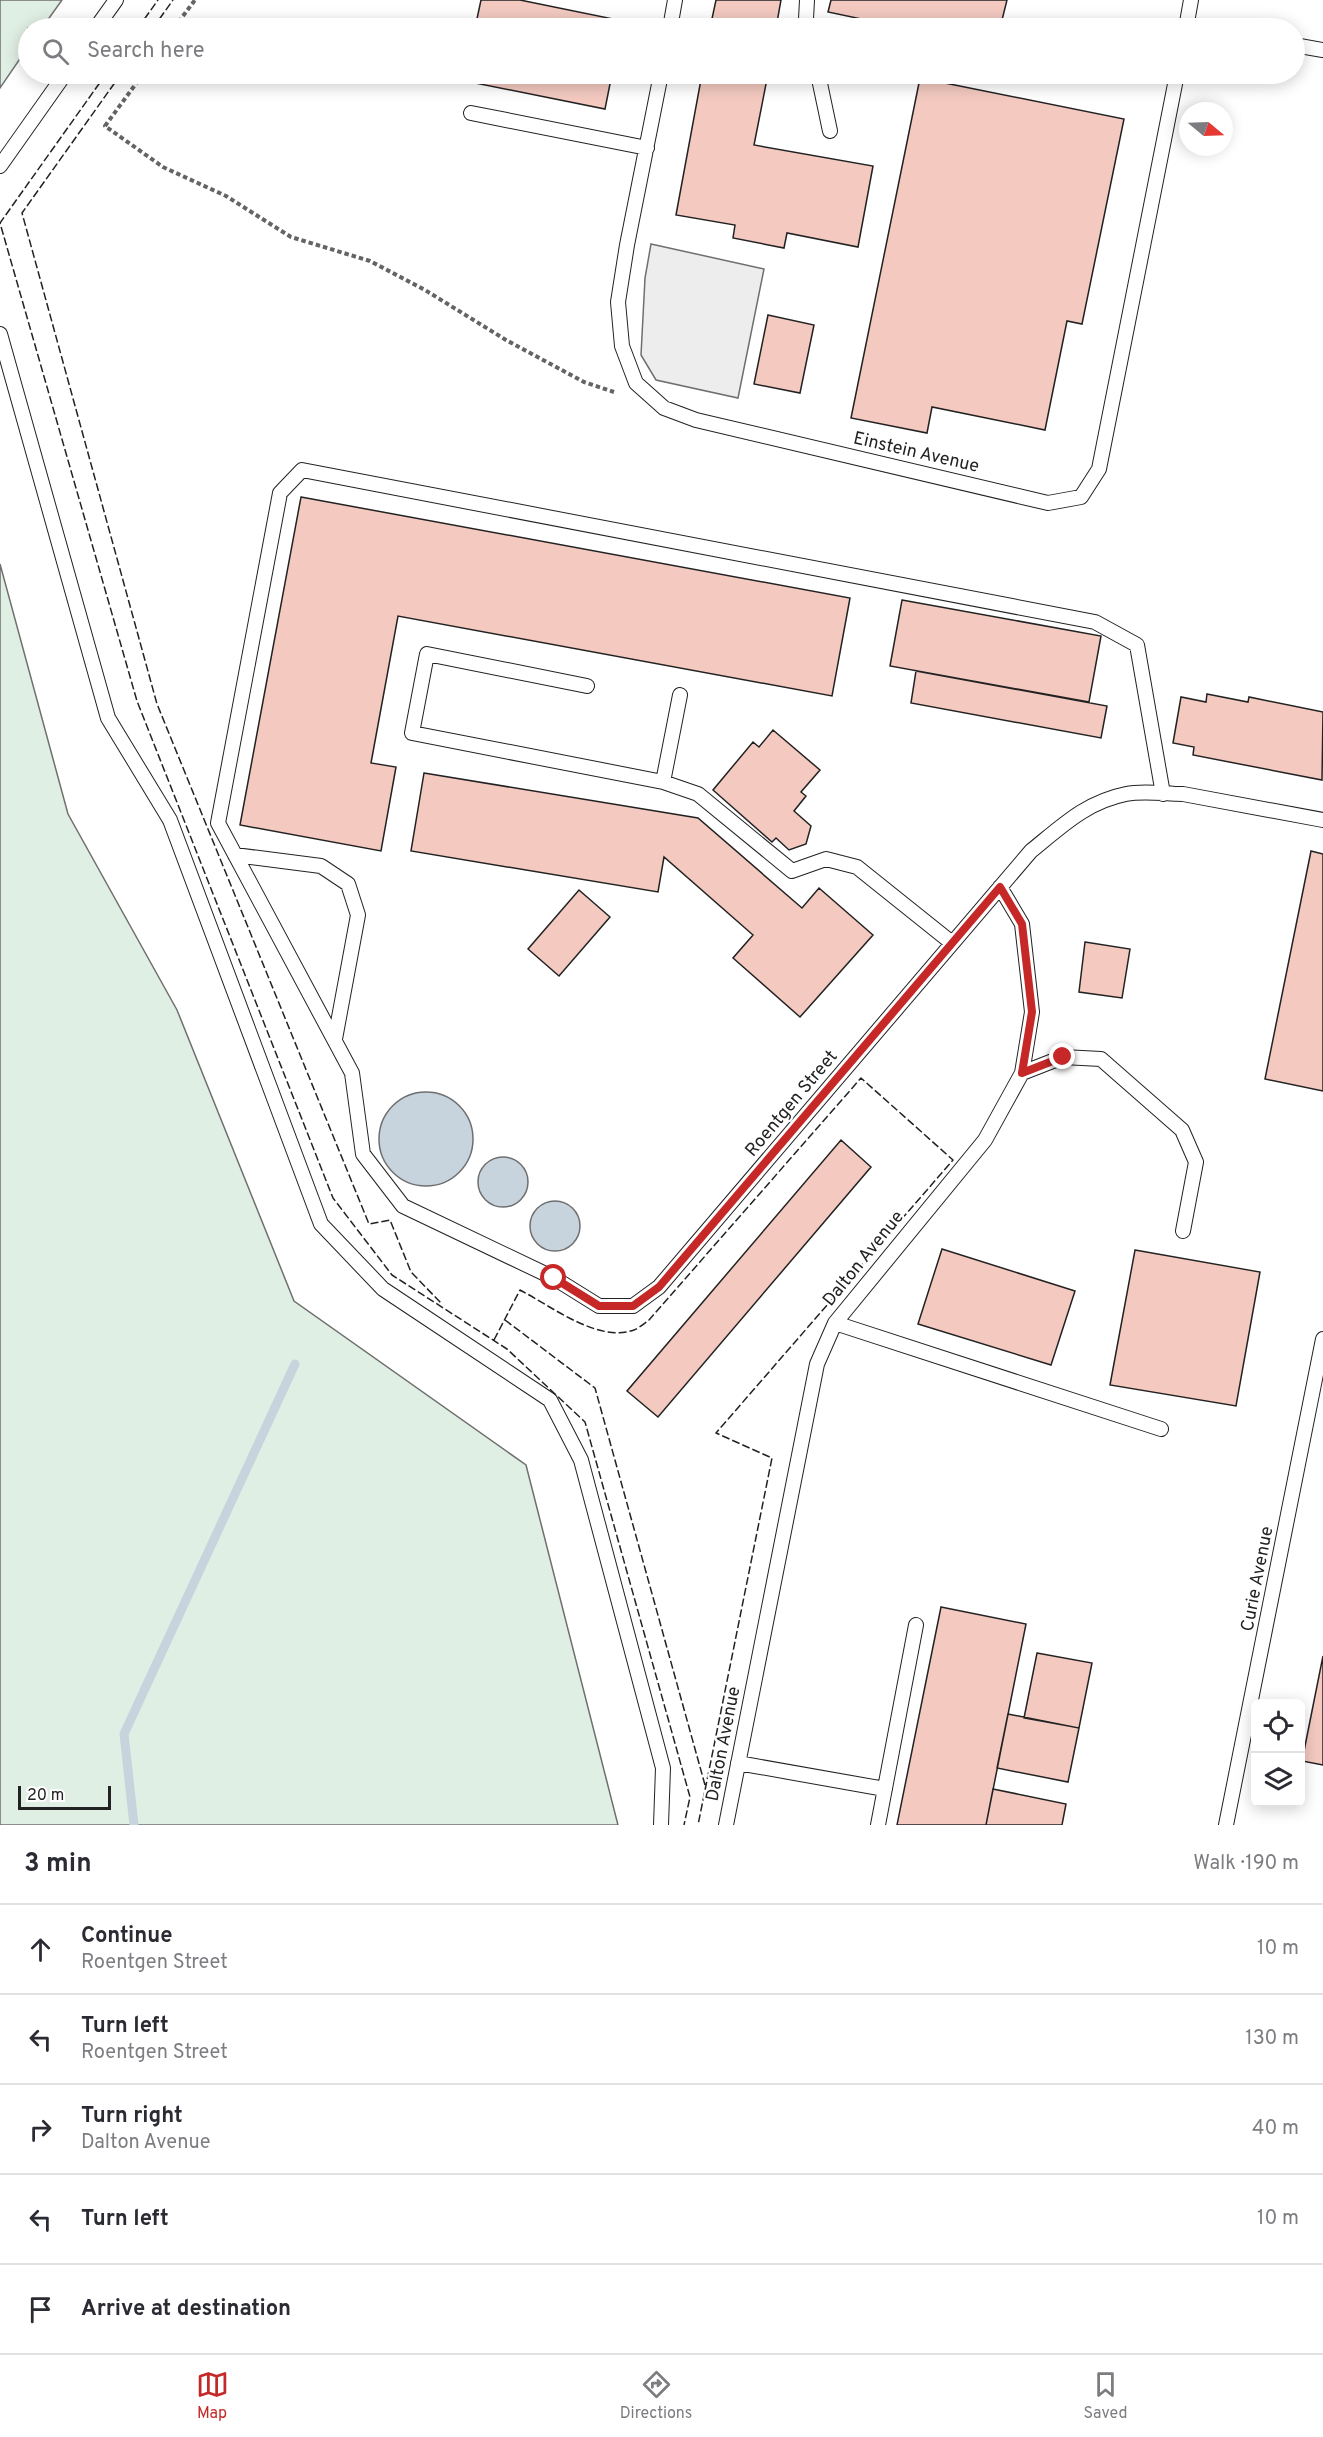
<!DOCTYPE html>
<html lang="en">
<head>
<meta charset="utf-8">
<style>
  body { margin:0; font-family:Overpass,sans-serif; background:#f7f7f7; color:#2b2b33 }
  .controls { position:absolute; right:18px; bottom:18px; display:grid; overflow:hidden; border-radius:9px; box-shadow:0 3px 15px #0003 }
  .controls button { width:54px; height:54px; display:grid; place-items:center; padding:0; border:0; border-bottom:2px solid #e1e1e2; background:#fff; color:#2b2b33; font:30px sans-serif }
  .compass { position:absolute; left:1179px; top:102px; width:54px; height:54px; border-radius:50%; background:#fff; box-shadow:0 3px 15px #0003; rotate:109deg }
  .scale { position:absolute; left:18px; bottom:15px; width:93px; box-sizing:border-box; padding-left:6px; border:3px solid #222; border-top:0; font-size:16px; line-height:21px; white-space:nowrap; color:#222; -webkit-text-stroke:4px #fff; paint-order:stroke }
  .stop { position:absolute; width:18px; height:18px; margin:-14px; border:4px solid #c62828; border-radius:50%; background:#fff }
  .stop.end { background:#c62828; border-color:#fff; box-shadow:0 2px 6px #0008 }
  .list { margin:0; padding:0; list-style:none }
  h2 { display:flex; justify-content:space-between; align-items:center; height:78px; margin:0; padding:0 24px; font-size:26px }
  h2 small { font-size:20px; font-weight:400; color:#7c7c81 }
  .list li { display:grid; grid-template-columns:39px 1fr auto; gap:18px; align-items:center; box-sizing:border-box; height:90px; padding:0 24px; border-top:2px solid #e1e1e2 }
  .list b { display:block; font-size:22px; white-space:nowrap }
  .list p { margin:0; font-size:20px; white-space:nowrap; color:#7c7c81 }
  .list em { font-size:20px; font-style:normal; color:#7c7c81 }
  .icon { flex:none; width:33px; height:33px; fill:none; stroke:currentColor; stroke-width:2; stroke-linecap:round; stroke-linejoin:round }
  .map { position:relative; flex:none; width:1323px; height:1825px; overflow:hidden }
  .search { position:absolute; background:#fff; box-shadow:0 3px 15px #0003; left:18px; right:18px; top:18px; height:66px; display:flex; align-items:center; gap:15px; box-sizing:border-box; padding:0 21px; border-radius:33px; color:#7c7c81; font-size:22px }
  .sheet { height:528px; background:#fff }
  nav { display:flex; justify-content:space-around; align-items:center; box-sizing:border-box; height:84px; border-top:2px solid #e1e1e2; background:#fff; font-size:16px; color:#7c7c81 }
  nav a { display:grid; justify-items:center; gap:3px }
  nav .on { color:#c62828 }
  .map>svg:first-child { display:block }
</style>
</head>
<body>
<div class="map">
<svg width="1323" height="1825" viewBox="0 0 1323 1825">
  <rect width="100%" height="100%" fill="#fff"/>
  <!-- green -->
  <path fill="#e0efe3" stroke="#6f6f6f" stroke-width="1.5" d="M0,0H62L42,28H28V47L0,88Z
    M0,564L68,814L177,1010L294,1301L526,1465L618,1825H0Z"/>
  <!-- parking -->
  <path fill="#ededed" stroke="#6f6f6f" stroke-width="1.5" d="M651,244L764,269L738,398L656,380L641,355L645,278Z"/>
  <!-- water -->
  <path fill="#c7d3dd" stroke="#6f6f6f" stroke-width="1.5" d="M379 1139a47 47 0 1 1 94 0a47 47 0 1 1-94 0Z
    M478 1182a25 25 0 1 1 50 0a25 25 0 1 1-50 0Z
    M530 1226a25 25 0 1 1 50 0a25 25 0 1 1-50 0Z"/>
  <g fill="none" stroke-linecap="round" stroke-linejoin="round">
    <!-- stream -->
    <path stroke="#c7d3dd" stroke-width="9" d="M134,1825L124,1734L295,1364"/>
  </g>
  <!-- building -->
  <path fill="#f3c9c0" stroke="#222" stroke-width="1.5" d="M481,0H520L623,21L621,28H475Z
    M716,0H781L776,28H710Z
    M831,0H1007L1000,28H904L828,12Z
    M466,74H612L605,109L465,81Z
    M702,74H768L754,145L873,166L858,247L787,233L784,248L733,238L735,225L676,215Z
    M920,78L1124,119L1082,324L1067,321L1045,430L932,407L927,433L851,418Z
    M768,315L814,325L800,393L754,384Z
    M301,497L850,598L832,696L398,616L371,763L396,767L381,851L240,825Z
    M902,600L1101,636L1089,702L890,666Z
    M916,671L1107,706L1101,738L911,703Z
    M1207,694L1248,702L1249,697L1323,712L1322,780L1193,755L1194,747L1173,743L1181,697L1206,702Z
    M773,730L820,770L801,792L806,796L794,811L811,826L806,844L789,850L776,838L772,842L713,790L753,742L759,747Z
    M424,773L698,818L802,908L819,888L873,935L800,1017L733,958L753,935L664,857L658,892L411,851Z
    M1311,851L1323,854V1091L1265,1079Z
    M579,890L610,917L559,976L528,949Z
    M1085,942L1130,949L1122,998L1079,992Z
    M841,1140L871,1167L658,1417L627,1391Z
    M942,1249L1075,1291L1051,1365L918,1324Z
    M1135,1250L1260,1272L1236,1406L1110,1385Z
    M941,1607L1026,1624L986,1825H897Z
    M1037,1653L1092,1663L1079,1728L1024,1718Z
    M1323,1656V1765L1302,1761Z
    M1008,1714L1079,1728L1068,1782L997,1768Z
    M993,1789L1066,1804L1062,1825H986Z"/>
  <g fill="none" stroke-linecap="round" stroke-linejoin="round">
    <!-- service casing -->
    <g stroke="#222" stroke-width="16">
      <path id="service" d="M807,0L806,19L808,28
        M1187,26L1201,28
        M96,28L116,0
        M670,28L675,0
        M1186,28L1191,0
        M1294,45L1323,50
        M661,74L627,245L618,302L622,346L636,383L664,408L696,420L1048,503L1081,497L1099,469L1177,74
        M818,74L830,131
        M471,113L647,148
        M0,166L65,74
        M0,334L108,718L170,820L321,1224L383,1289L550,1400L581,1460L663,1768L661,1825
        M587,686L427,654L412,733L663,782L698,794L792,871L826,859L857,867L952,943
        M663,782L680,695
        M1163,794L1137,645L1095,622L302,470L280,493L218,823L352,1073L363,1154L403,1206L554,1278L599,1306H633L659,1287L1031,851C1062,826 1086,802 1126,794C1144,790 1165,794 1183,794L1323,820
        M235,855L321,866L348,884L358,915L335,1039
        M1022,1073L1063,1057L1101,1059L1182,1130L1196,1162L1183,1231
        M835,1323L1161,1429
        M738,1763L885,1789
        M726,1825L817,1364L835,1323L985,1140L1022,1073L1032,1012L1022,924L1000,887
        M878,1825L916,1625
        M1226,1825L1323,1339"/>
    </g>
    <!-- path -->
    <path stroke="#646464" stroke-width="4" stroke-dasharray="4.5 3" stroke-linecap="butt" d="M174,28L195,0
      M143,74L105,126L163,167L226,196L291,237L370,261L425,290L506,340L584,382L614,392"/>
    <!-- service -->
    <use href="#service" stroke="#fff" stroke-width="14"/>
    <!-- fence -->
    <path stroke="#222" stroke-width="1.5" stroke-dasharray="8 3" stroke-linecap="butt" d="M138,28L158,0
      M153,28L173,0
      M106,74L0,223L137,701L333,1198L392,1275L507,1349L585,1422L690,1797L684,1825
      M121,74L22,213L157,704L369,1224L390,1220L411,1272L441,1303
      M505,1320L595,1388L705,1785
      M494,1340L520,1290C551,1306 598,1343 634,1330C639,1328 645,1323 649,1320L861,1078L953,1160L716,1433L772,1458L698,1825"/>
  </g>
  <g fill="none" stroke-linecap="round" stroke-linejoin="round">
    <!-- route -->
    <path stroke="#c62828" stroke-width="8" d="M554,1278L599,1306H633L659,1287L1000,887L1022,924L1032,1012L1022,1073L1063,1057"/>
  </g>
  <g text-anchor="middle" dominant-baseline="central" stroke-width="4.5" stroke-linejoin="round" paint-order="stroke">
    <!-- street labels -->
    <g font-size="18" fill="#222" stroke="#fff">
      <text transform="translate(916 453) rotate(13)">Einstein Avenue</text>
      <text transform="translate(792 1104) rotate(-50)">Roentgen Street</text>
      <text transform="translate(864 1259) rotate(-51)">Dalton Avenue</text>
      <text transform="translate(1258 1579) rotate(-79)">Curie Avenue</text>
      <text transform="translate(724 1744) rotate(-79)">Dalton Avenue</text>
    </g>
  </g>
</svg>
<div class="controls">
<button><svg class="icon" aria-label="locate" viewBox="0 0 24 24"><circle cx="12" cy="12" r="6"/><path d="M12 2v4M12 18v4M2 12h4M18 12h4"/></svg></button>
<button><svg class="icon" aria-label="layers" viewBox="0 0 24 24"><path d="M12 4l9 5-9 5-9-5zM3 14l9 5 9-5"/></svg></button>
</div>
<svg class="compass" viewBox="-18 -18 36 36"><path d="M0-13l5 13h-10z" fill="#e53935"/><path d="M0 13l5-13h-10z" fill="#7c7c81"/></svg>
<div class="scale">20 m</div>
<div class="stop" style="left:554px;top:1278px"></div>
<div class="stop end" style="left:1063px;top:1057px"></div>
<div class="search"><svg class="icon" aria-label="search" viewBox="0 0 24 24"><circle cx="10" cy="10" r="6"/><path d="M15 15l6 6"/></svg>Search here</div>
</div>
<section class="sheet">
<h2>3 min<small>Walk · 190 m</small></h2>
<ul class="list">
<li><svg class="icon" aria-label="ahead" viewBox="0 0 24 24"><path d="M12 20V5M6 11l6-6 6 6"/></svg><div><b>Continue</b><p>Roentgen Street</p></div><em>10 m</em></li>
<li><svg class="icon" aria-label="left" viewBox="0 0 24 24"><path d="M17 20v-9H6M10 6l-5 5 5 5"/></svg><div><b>Turn left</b><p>Roentgen Street</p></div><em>130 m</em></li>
<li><svg class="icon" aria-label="right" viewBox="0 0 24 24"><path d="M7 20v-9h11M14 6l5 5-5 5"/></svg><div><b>Turn right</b><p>Dalton Avenue</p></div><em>40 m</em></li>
<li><svg class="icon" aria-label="left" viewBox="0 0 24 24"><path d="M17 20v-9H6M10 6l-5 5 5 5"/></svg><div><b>Turn left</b></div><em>10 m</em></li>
<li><svg class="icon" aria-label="arrive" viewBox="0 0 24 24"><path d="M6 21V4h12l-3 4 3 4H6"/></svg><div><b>Arrive at destination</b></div></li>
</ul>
</section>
<nav>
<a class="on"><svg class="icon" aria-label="map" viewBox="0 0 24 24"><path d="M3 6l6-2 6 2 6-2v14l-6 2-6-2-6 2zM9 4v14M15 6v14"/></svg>Map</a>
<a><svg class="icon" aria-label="directions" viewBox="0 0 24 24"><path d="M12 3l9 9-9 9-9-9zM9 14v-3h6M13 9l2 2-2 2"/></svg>Directions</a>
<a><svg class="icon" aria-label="saved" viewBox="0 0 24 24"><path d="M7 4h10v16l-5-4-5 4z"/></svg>Saved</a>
</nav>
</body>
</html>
